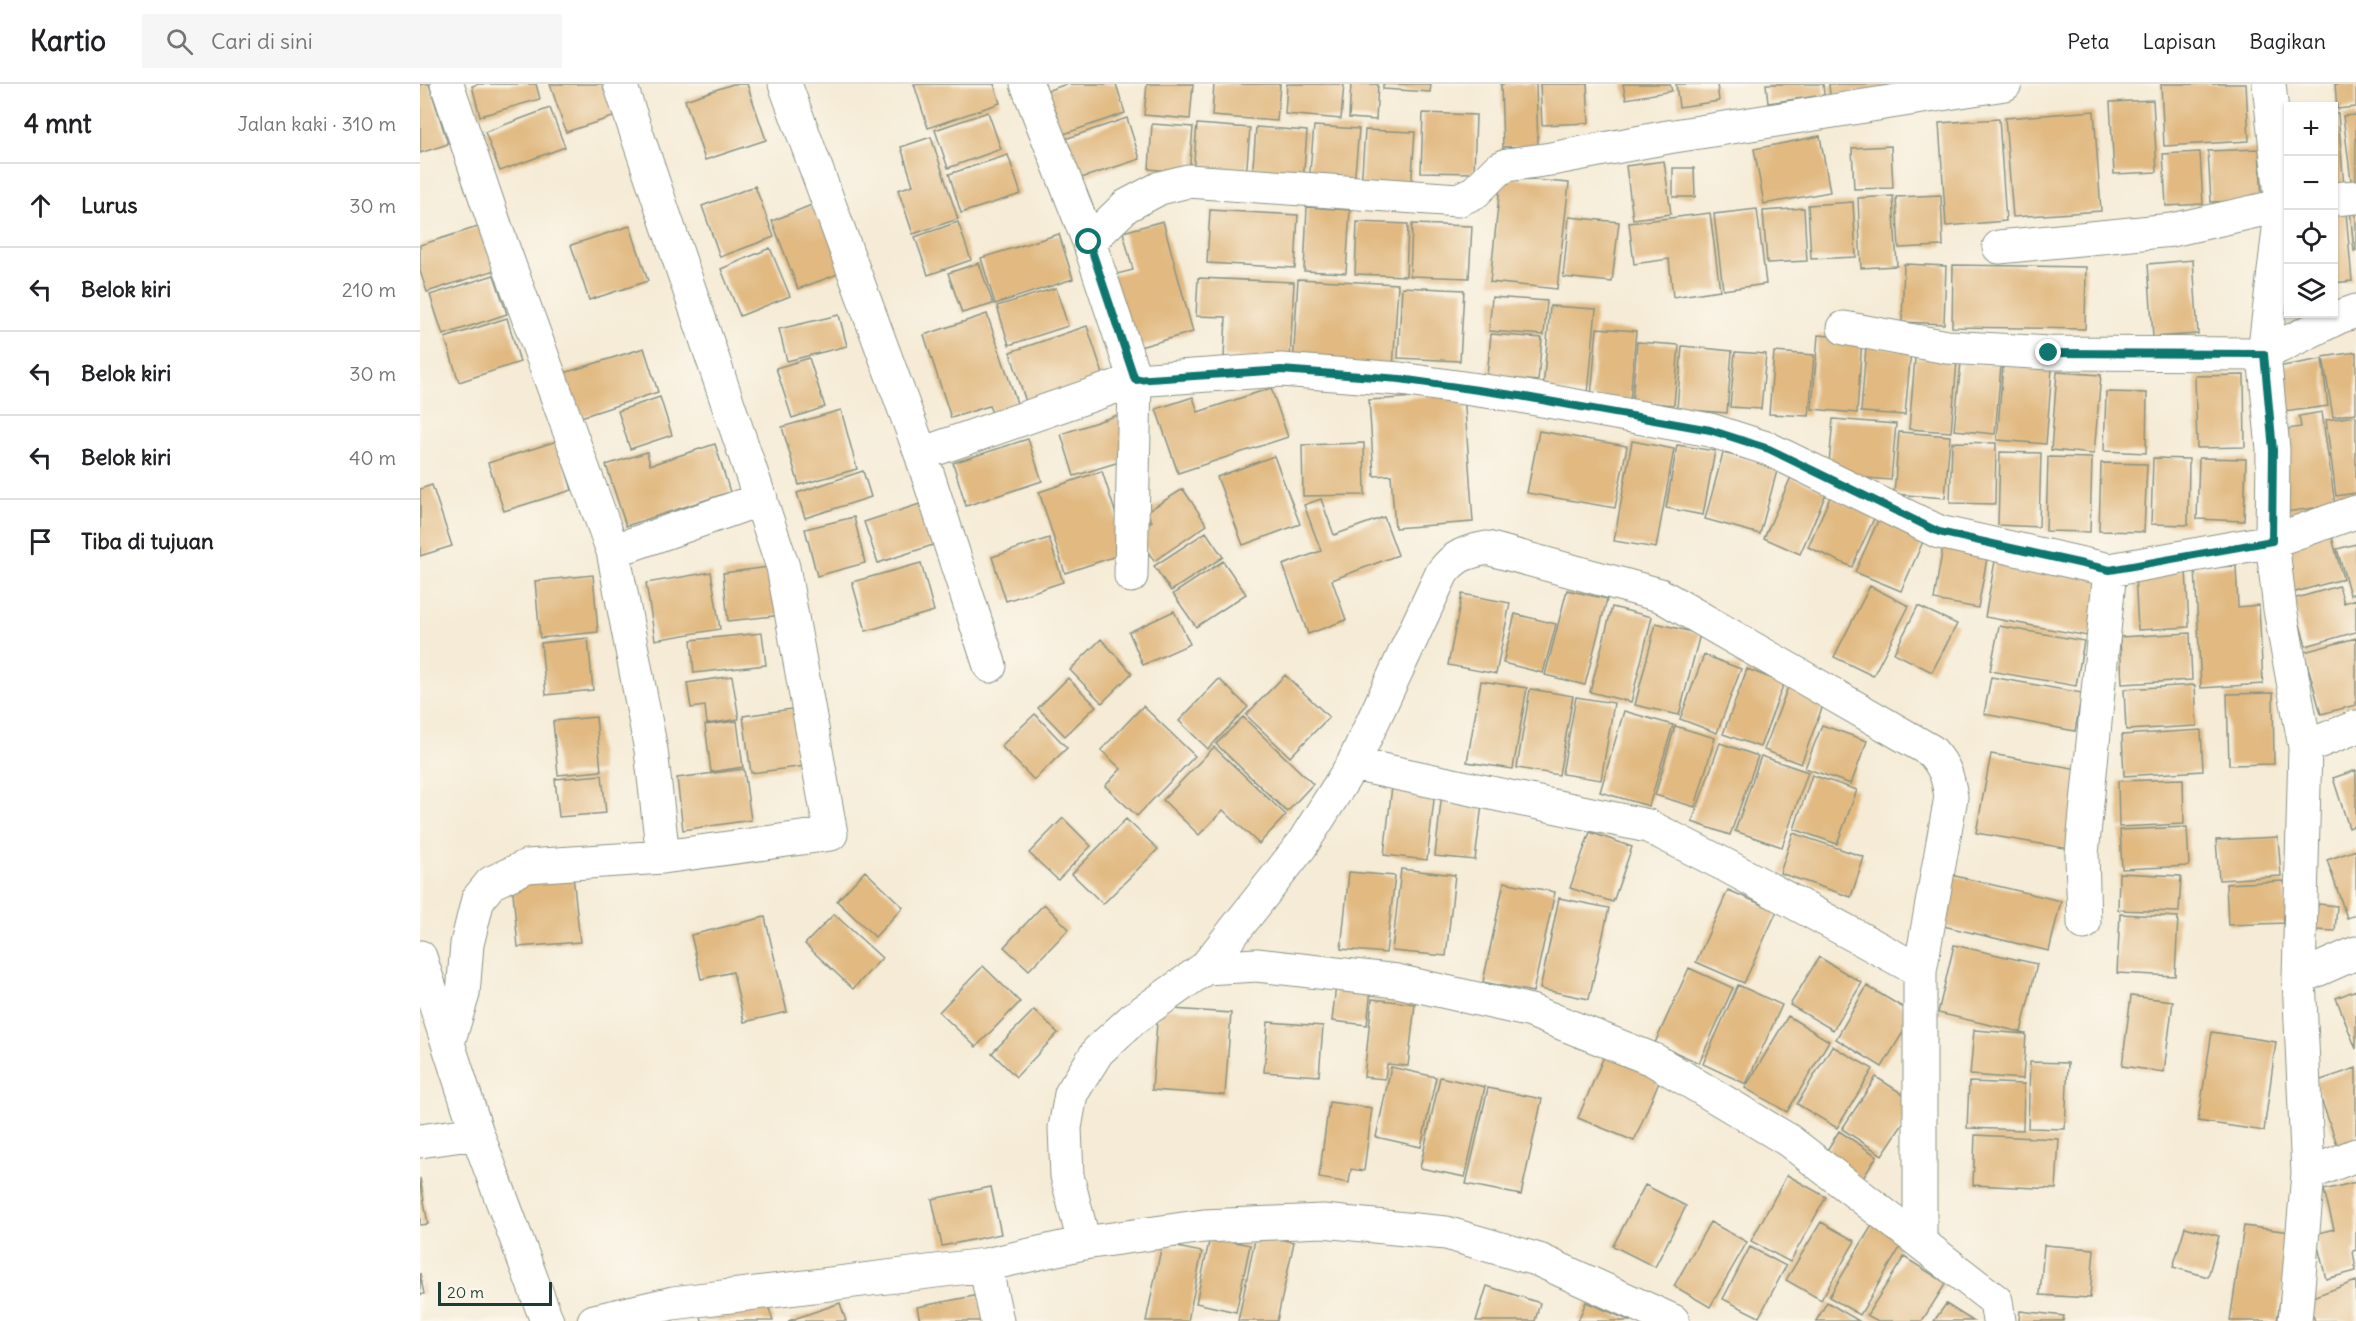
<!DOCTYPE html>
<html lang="id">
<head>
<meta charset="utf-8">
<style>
  body { margin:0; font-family:Delius,sans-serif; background:#f6f6f6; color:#202124 }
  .controls { position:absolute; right:18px; top:18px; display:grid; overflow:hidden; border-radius:0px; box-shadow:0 2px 4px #0004 }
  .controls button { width:54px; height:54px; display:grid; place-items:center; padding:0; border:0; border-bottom:2px solid #e0e0e0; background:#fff; color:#202124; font:30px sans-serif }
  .scale { position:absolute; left:18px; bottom:15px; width:114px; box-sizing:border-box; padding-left:6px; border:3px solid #1f3d34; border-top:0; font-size:16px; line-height:21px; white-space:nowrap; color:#1f3d34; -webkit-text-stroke:4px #fbf7ec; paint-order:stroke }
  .stop { position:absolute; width:18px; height:18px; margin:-14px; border:4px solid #0f766e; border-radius:50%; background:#fff }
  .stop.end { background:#0f766e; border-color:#fff; box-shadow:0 2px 6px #0008 }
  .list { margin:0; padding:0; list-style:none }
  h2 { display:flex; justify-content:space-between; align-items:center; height:78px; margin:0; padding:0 24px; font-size:26px }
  h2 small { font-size:20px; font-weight:400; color:#757577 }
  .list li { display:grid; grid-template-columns:39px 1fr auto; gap:18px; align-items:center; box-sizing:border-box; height:84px; padding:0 24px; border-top:2px solid #e0e0e0 }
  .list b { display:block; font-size:22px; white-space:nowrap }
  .list em { font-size:20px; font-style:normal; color:#757577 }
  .icon { flex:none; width:33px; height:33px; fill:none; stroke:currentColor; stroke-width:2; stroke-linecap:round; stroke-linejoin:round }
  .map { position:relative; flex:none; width:1936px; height:1237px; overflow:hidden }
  header { display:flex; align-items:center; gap:36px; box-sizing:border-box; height:84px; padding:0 30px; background:#fff; border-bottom:2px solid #e0e0e0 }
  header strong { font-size:28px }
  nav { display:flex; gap:33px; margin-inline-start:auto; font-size:21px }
  .search { width:420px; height:54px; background:#f6f6f6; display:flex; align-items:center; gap:15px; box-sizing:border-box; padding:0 21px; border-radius:0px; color:#757577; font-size:22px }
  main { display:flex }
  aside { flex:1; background:#fff }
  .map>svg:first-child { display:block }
</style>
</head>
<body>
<header>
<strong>Kartio</strong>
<div class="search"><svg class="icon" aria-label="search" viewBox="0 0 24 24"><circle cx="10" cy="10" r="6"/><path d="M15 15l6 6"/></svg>Cari di sini</div>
<nav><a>Peta</a><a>Lapisan</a><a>Bagikan</a></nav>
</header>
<main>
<aside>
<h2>4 mnt<small>Jalan kaki · 310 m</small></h2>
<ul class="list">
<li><svg class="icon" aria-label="ahead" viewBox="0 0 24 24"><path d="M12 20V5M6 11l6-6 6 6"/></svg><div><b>Lurus</b></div><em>30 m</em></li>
<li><svg class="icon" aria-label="left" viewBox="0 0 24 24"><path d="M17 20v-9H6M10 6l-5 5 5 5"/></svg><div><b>Belok kiri</b></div><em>210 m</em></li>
<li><svg class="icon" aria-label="left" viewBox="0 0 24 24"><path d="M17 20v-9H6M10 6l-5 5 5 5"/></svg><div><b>Belok kiri</b></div><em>30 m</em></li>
<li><svg class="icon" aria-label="left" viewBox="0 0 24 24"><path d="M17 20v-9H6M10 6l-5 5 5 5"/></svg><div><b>Belok kiri</b></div><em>40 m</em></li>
<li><svg class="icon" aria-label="arrive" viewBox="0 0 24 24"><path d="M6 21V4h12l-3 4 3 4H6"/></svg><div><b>Tiba di tujuan</b></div></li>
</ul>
</aside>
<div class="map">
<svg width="1936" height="1237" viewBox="0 0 1936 1237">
  <rect width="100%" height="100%" fill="#fbf7ec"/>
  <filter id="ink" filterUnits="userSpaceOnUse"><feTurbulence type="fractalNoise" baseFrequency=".0167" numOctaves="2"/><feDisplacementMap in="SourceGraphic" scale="12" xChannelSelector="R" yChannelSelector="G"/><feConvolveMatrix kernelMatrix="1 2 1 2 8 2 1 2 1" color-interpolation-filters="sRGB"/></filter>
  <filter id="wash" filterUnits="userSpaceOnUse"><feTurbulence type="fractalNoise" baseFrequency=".008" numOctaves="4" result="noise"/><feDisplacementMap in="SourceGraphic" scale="24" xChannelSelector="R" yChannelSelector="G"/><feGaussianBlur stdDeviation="1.35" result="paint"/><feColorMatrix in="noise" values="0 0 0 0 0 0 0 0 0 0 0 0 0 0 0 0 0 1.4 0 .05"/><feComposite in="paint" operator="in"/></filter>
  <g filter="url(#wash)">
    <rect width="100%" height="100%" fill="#f5ebd6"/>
    <g id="blocks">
      <!-- building -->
      <path fill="#e1b981" d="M0,0H9L28,60L0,69Z
        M59,0H116L120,15L60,32L52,2Z
        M130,0H192L202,30L146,48Z
        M313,0H327L346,56L285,76L265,16Z
        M494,0H574L580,19L508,44Z
        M647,0H696L705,29L638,52L623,8Z
        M727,0H773L770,35L724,31Z
        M794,0H860L857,37L792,32Z
        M867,0H924L921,35L865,30Z
        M931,0H958L956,36L929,34Z
        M963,0H1011L1010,8L963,5Z
        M1081,0H1116L1118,62L1083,63Z
        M1120,0H1167L1169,39L1122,41Z
        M1203,0H1250L1252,7L1206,15Z
        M1256,0H1297L1299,17L1259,23Z
        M1346,0H1403L1404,11L1348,19Z
        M1409,0H1492V2L1410,11Z
        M1741,0H1826L1829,57L1744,62Z
        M1915,0H1936V23L1917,25Z
        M1733,16L1737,88L1694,90L1690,18Z
        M130,24L145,63L80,87L65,48Z
        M1674,27L1681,127L1593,133L1585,34Z
        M568,28L581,65L528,84L515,46Z
        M1003,29L1056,31L1054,89L1001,88Z
        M1914,29H1918L1924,103L1914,104Z
        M1936,31V104L1932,105L1923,32Z
        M707,34L720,75L652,97L639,57Z
        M1579,35L1586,137L1526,142L1519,39Z
        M732,40L773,43L769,89L729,85Z
        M777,40L830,44L826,94L773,89Z
        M894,42L939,45L934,101L889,98Z
        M836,43L887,47L883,99L832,95Z
        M945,46L995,48L991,105L941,102Z
        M1400,52L1410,108L1344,120L1334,65Z
        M511,53L538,135L493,150L478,106L493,101L481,63Z
        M1471,62L1473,104L1434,105L1432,64Z
        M1839,65L1842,116L1791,118L1788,67Z
        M1780,68L1783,120L1746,122L1743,70Z
        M588,71L601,110L541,129L529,90Z
        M1244,77L1251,130L1213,135L1206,82Z
        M1253,84H1274L1275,113H1253Z
        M1081,93L1149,99L1137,205L1070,198Z
        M335,102L354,153L300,173L282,122Z
        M1521,111L1523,162L1479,164L1476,113Z
        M1473,112L1477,182L1441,184L1438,114Z
        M399,118L426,187L378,205L352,137Z
        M1433,118L1436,173L1391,175L1388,121Z
        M887,123L930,126L926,189L884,187Z
        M1384,124L1387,177L1347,179L1343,127Z
        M1337,125L1346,200L1303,206L1294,130Z
        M1936,125V166L1934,167L1930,126Z
        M790,126L878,131L875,184L787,179Z
        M1926,128L1932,197L1914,199V129Z
        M1290,129L1300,206L1253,213L1249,175L1214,180L1209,139Z
        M1149,133L1199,138L1192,198L1143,193Z
        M743,137L773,248L709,266L689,192L713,186L703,148Z
        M538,138L551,176L508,191L495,153Z
        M937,138L988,140L986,192L935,190Z
        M992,140L1052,142L1049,194L990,192Z
        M61,142L75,186L7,208L0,187V161Z
        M210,142L228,197L169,216L151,161Z
        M639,150L653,195L575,220L561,174Z
        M350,164L370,212L320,232L301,185Z
        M1773,176L1778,250L1733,253L1728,180Z
        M559,179L573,220L542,229L528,189Z
        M1484,180L1526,182L1524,240L1482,238Z
        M1533,181L1666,183L1665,245L1532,243Z
        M74,191L87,230L23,251L10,211Z
        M778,194L874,198L870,276L804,273L806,233L776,232Z
        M878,195L978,200L973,286L873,281Z
        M982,203L1044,206L1040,277L978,274Z
        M636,204L648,242L589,261L577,222Z
        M1072,213L1127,217L1124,251L1069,247Z
        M1130,222L1176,225L1168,310L1123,306Z
        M567,230L599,325L574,333L569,322L531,334L504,251Z
        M419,231L427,262L367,277L359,245Z
        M87,234L100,278L39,298L25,254Z
        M667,242L684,293L606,318L590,268Z
        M1177,244L1216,247L1210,316L1171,313Z
        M1071,250L1122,254L1118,297L1067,292Z
        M1398,251L1442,255L1437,329L1392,325Z
        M1217,258L1259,261L1254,321L1212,317Z
        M1262,262L1312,267L1307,329L1257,325Z
        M1446,263L1491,266L1485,331L1441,328Z
        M224,264L238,308L158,334L144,289Z
        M1315,268L1346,270L1341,325L1310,323Z
        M1354,268L1394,271L1389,332L1349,330Z
        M1936,268V329L1913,333L1903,273Z
        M389,274L405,323L372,334L356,284Z
        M1495,274L1537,277L1531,348L1489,345Z
        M1902,275L1908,322L1864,328L1857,283Z
        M1541,278L1581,281L1575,350L1534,346Z
        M1583,281L1632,285L1626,360L1577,356Z
        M1637,288L1681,291L1674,370L1631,366Z
        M1824,291L1825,363L1777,364L1775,292Z
        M851,304L868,353L758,389L736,325L773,313L778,328Z
        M1686,308L1727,309L1726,369L1684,367Z
        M1044,310L1053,438L975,444L971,391L954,392L949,316Z
        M240,313L252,351L210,365L198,327Z
        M421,326L437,385L379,401L362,343Z
        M1902,328L1915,421L1866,428L1855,347L1881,343L1879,332Z
        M698,331L712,374L654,392L641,350Z
        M1936,332V409L1916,412L1906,336Z
        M1413,335L1476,340L1471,396L1408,391Z
        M1119,347L1207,362L1195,424L1107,409Z
        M1479,348L1530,352L1525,414L1474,410Z
        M608,355L622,397L546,422L533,379Z
        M137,357L152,406L84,427L68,379Z
        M1212,357L1254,365L1236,464L1194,457Z
        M1532,358L1576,359L1575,420L1530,419Z
        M944,359L945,411L883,412L882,361Z
        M295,360L310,408L206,442L186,381L227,368L230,381Z
        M1257,361L1295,367L1283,431L1246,424Z
        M1580,368L1621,369L1619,443L1578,441Z
        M1303,369L1358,383L1340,450L1285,435Z
        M854,372L880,440L823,461L797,393Z
        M1628,373L1672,374L1670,448L1626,447Z
        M1733,374L1769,375L1768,441L1731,440Z
        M1779,374L1826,375L1824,437L1777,435Z
        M1681,379L1727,380L1724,448L1679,447Z
        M443,387L451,413L385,434L377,409Z
        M682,387L708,468L645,489L619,408Z
        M1371,393L1407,408L1380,470L1344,454Z
        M12,401L32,462L0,472V405Z
        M763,405L787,441L734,477L715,448L732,437L726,428Z
        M1410,413L1455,432L1432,483L1388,463Z
        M901,415L914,451L964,433L978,471L912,496L926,536L888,550L863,481L901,467L884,421Z
        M503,419L516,460L458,479L444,438Z
        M1460,432L1506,451L1481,507L1435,488Z
        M434,433L445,479L397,492L385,445Z
        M1909,442L1923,495L1868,510L1863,466Z
        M786,448L803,473L751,507L734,482Z
        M629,454L643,498L586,517L572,473Z
        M1936,460V509L1930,511L1917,465Z
        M1523,462L1568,469L1558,524L1514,516Z
        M803,477L826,510L776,543L753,510Z
        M1575,477L1684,496L1673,553L1565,533Z
        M501,479L514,527L446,547L432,498Z
        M357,482L363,531L308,537L303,489Z
        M1816,482L1818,523L1839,521L1843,600L1781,604L1775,484Z
        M1766,486L1769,543L1718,546L1715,489Z
        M291,488L300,545L235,556L226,499Z
        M173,491L178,548L120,554L115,497Z
        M1450,502L1489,522L1453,592L1414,573Z
        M1919,502L1924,519L1936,515V548L1886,562L1873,515Z
        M1147,506L1187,515L1165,601L1125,591Z
        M1042,510L1090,519L1076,590L1028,581Z
        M1498,522L1537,540L1512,588L1474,569Z
        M1192,523L1232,533L1211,618L1170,608Z
        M754,527L770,560L723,581L709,548Z
        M1095,530L1136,540L1123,589L1083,579Z
        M1236,539L1280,550L1259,631L1215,621Z
        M1579,542L1664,557L1656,602L1570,587Z
        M342,549L346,581L274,589L271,556Z
        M1770,549L1772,596L1702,600L1700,553Z
        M168,554L173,606L126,611L121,559Z
        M1936,554V621L1901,630L1884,568Z
        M681,555L712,589L682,619L650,586Z
        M1284,571L1321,585L1297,649L1260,635Z
        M1327,585L1364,599L1340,663L1303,650Z
        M865,591L909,633L870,673L826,631Z
        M312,592L319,635L287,640L285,622L271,624L267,599Z
        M1571,593L1662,609L1655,647L1564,630Z
        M648,594L676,622L645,652L618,624Z
        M799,595L828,623L788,665L759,637Z
        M1061,597L1107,604L1093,685L1047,678Z
        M1775,601L1777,642L1706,646L1704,605Z
        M1368,603L1405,616L1381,680L1344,666Z
        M1110,605L1153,612L1139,691L1097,684Z
        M1853,609L1854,680L1809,681L1807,610Z
        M1156,613L1194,619L1181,696L1142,690Z
        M723,622L775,672L717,732L685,702L701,685L681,666Z
        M385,623L393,681L331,689L323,632Z
        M1204,627L1253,641L1229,722L1180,708Z
        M615,630L647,664L614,696L581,662Z
        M176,633L181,687L138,691L133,637Z
        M823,633L893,700L867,728L796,660Z
        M317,637L323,683L291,688L285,641Z
        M1402,641L1447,657L1431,700L1385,684Z
        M1255,642L1295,654L1275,723L1235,711Z
        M1781,646L1783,687L1704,692L1702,651Z
        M1300,659L1338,672L1310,751L1272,738Z
        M794,663L866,731L839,760L803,726L779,751L743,716Z
        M1571,670L1670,687L1656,766L1556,749Z
        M1341,672L1388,688L1362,763L1315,747Z
        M324,685L331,736L263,746L257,694Z
        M1936,686V741L1929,744L1913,694Z
        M182,691L186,729L139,733L135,695Z
        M1392,691L1437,706L1417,760L1374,745Z
        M1763,695L1764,740L1699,743L1698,697Z
        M972,702L1015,707L1007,776L964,771Z
        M1022,708L1063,712L1055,776L1015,772Z
        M643,734L671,762L638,796L609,769Z
        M706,735L738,765L683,820L652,790Z
        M1767,743L1769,782L1702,785L1700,746Z
        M1170,748L1212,763L1193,818L1150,804Z
        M1373,749L1444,773L1431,813L1360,789Z
        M1858,753L1861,792L1799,796L1796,756Z
        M1936,766V831L1927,834L1907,776Z
        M981,785L1035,791L1026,872L972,867Z
        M445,787L483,823L455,853L417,817Z
        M929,788L975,792L966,869L921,865Z
        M1699,789L1761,792L1759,828L1698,826Z
        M153,791L160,858L98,863L92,797Z
        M1531,791L1641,817L1629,867L1519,841Z
        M1864,797L1867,839L1808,841L1806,800Z
        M1084,798L1135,808L1113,908L1063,898Z
        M1308,806L1357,827L1324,899L1276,878Z
        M1139,814L1189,824L1169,915L1120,905Z
        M624,820L649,845L609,886L584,863Z
        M1898,820L1917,822L1915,847L1895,846Z
        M414,830L462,874L433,905L385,860Z
        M1700,830L1758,833L1755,892L1697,889Z
        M345,833L367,928L324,938L313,888L281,895L271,851Z
        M1534,861L1617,880L1601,948L1518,929Z
        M1399,873L1442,899L1413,946L1370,921Z
        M563,882L600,918L556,963L519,928Z
        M1269,884L1313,904L1279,979L1235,959Z
        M916,901L951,905L947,941L912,937Z
        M1318,901L1362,921L1326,1000L1283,980Z
        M1447,902L1494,930L1462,983L1416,955Z
        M1936,906V965L1916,914Z
        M1711,912L1753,917L1744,988L1702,982Z
        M952,915L995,920L988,982L967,980L965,995L944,993Z
        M738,924L811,929L805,1011L732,1006Z
        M614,926L638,949L596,993L572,969Z
        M1368,932L1409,957L1367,1028L1325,1004Z
        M848,938L903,942L899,992L844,988Z
        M1554,946L1606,950L1603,995L1550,991Z
        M1792,948L1856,958L1844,1047L1778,1037Z
        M1412,962L1453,985L1417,1044L1377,1020Z
        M1187,965L1243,988L1214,1057L1158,1034Z
        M1610,978L1648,979L1645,1045L1608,1044Z
        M971,983L1016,993L1001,1063L956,1053Z
        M1936,984V1056L1918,1063L1895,998Z
        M1020,993L1065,1003L1045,1093L1000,1084Z
        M1456,993L1497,1019L1462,1071L1422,1045Z
        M1549,998L1604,1000L1603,1046L1547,1044Z
        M1068,1004L1122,1015L1101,1111L1046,1100Z
        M909,1018L952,1024L944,1087L931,1085L929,1099L899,1094Z
        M1419,1047L1457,1072L1442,1096L1404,1071Z
        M1555,1051L1639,1055L1636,1105L1553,1101Z
        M1367,1091L1406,1113L1370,1178L1331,1157Z
        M0,1094L8,1140L0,1141Z
        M1936,1098V1166L1933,1167L1936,1187L1906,1195L1895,1150L1914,1145L1904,1106Z
        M1225,1101L1266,1122L1235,1183L1193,1162Z
        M571,1103L581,1150L522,1162L512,1115Z
        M1290,1138L1327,1158L1290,1223L1254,1202Z
        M1401,1138L1435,1157L1401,1216L1366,1196Z
        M1454,1138L1484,1157L1440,1231L1409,1213Z
        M1824,1142L1870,1148L1857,1237H1810Z
        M1765,1143L1799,1152L1788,1193L1753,1183Z
        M836,1151L874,1158L857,1237H818Z
        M790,1153L830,1161L816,1228L776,1219Z
        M742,1160L782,1168L768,1237H726Z
        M1624,1161L1674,1165L1670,1214L1620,1211Z
        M1330,1163L1366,1182L1339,1233L1303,1215Z
        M1484,1173L1526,1199L1502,1237H1458L1447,1231Z
        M0,1189L4,1210L0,1211Z
        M1936,1197V1237H1895L1887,1215Z
        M1067,1202L1120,1219L1115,1237H1056Z
        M559,1211L564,1237H500L497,1223Z
        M345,1212L353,1237H282L281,1232Z
        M1166,1218L1211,1237H1158Z
        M1407,1218L1439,1237H1396Z
        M420,1219L426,1237H368Z
        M1526,1220L1553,1237H1514Z
        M1600,1227L1644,1232L1643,1237H1599Z"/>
    </g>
  </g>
  <g filter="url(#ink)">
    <use href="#blocks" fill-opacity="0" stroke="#8a9485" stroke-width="1.5"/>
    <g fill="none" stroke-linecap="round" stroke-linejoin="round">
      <!-- minor casing -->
      <g stroke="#8a9485" stroke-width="35">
        <path id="minor" d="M27,0L79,153L193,467L231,666L243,773
          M365,0L501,370L570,582
          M607,0L669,158L715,296L711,492
          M1849,0L1862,121L1844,270L1853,365L1852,457L1860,525L1885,663L1879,894L1888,1090L1875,1237
          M1914,115L1936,113
          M669,158L706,122L740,104L768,97L1038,116L1055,108L1077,86L1087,81L1131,75L1248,53L1585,0
          M1579,163L1752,146L1868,120
          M1424,244L1527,263L1629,269L1844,270L1919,233L1936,227
          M501,370L715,296L861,286L980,295L1100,312L1290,346L1349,365L1519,448L1690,486
          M193,467L341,415
          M1885,663L1936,643
          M933,680L1022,489C1035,471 1047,468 1067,464L1240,511L1511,667C1525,682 1528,693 1531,713L1500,887
          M1664,839L1662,770L1690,486L1852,457L1936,428
          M0,873L57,1049L127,1237
          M785,884L837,881L977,897L1111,927L1234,976L1368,1056L1576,1217L1579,1237
          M1879,894L1936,869
          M28,959L43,910L47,860L58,815L71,799L107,782L243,773L411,750L363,483L200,0
          M0,1057L57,1049
          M1888,1090L1936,1071
          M664,1159L647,1092L645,1044L651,1010L678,967L713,935L785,884L881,762L933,680L1228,742L1307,782L1500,887V1158
          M565,1181L577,1237
          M174,1237L253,1219L565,1181L664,1159L784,1142L903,1137L1026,1149L1119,1176L1253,1237"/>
      </g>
      <!-- minor -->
      <use href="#minor" stroke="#fff" stroke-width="33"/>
    </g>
  </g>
  <g fill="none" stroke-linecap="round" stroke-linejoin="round" filter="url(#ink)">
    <!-- route -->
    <path stroke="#0f766e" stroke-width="8" d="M669,158L715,296L861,286L980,295L1100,312L1290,346L1349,365L1519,448L1690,486L1852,457L1853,366L1844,270L1629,269"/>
  </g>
</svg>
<div class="controls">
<button>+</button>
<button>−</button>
<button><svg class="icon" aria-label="locate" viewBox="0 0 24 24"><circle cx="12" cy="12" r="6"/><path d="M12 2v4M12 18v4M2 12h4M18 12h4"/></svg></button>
<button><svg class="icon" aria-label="layers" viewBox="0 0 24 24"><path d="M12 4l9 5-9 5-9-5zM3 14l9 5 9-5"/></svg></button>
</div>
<div class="scale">20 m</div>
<div class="stop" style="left:669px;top:158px"></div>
<div class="stop end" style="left:1629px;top:269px"></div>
</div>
</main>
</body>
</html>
